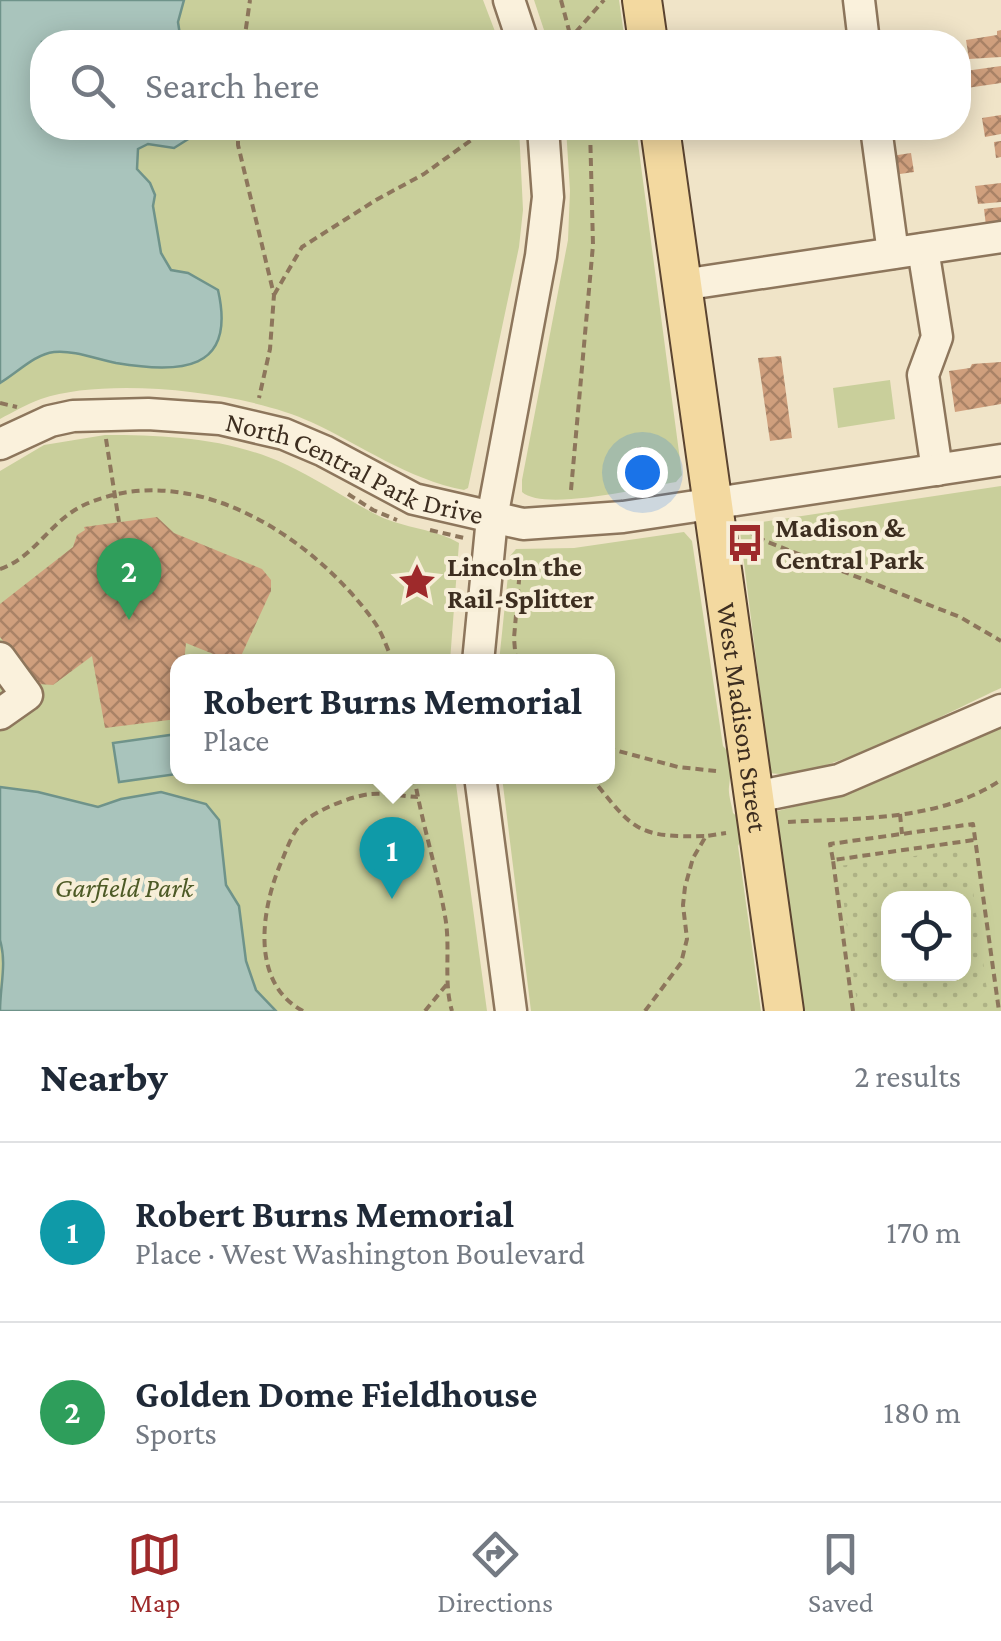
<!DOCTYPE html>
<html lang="en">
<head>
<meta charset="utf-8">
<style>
  body { margin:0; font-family:"Crimson Pro",serif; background:#f2f2f3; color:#1f2937 }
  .controls { position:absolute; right:30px; bottom:30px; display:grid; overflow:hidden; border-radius:20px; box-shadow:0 5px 25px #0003 }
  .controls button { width:90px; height:90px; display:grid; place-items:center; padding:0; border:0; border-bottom:2px solid #e0e1e3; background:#fff; color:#1f2937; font:50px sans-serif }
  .you { position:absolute; left:642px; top:472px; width:35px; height:35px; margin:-25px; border:8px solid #fff; border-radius:50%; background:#1a73e8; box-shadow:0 0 0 15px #1a73e833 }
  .badge { display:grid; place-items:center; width:65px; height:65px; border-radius:50%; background:#9e2a2b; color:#fff; font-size:32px; font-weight:700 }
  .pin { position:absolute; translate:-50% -82px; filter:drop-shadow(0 2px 5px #0008) }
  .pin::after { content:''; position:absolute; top:52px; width:35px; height:30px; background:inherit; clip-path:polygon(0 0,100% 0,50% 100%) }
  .popup { position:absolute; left:170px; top:654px; width:445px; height:130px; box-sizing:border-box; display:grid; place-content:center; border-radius:20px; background:#fff; filter:drop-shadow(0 2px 8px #0005); font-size:32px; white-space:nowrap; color:#747a83 }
  .popup b { font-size:38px; color:#1f2937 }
  .popup::after { content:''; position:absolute; left:50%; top:100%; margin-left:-20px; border:20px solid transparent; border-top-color:#fff }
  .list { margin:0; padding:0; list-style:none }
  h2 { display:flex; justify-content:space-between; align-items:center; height:130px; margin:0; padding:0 40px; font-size:42px }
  h2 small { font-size:32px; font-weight:400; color:#747a83 }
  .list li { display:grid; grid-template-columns:65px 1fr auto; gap:30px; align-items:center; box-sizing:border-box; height:180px; padding:0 40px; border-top:2px solid #e0e1e3 }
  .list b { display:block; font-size:38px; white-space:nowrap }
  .list p { margin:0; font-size:32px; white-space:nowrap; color:#747a83 }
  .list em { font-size:32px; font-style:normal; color:#747a83 }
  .icon { flex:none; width:55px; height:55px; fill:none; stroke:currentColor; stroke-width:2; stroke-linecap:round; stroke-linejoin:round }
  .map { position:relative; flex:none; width:1001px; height:1011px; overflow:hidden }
  .search { position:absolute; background:#fff; box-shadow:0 5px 25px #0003; left:30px; right:30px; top:30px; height:110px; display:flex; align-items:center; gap:25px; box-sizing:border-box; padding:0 35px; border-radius:40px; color:#747a83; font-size:38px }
  .sheet { height:490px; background:#fff }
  nav { display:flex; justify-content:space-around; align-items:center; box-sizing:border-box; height:140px; border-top:2px solid #e0e1e3; background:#fff; font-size:28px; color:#747a83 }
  nav a { display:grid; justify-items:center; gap:5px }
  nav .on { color:#9e2a2b }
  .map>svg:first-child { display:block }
</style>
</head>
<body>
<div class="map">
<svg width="1001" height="1011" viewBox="0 0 1001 1011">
  <defs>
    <pattern id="garden-dots" width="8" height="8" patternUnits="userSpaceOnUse" patternTransform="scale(2.5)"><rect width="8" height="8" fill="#c9cf9b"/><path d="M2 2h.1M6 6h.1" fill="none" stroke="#aeb285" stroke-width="1.8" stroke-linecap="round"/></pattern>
    <pattern id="building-cross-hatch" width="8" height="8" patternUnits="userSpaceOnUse" patternTransform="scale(2.5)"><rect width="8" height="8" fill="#cf9f7d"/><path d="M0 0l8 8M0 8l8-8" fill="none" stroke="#a98266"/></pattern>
  </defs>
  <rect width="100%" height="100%" fill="#f0e4c8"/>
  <!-- green -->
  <path fill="#c9cf9b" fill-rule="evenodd" d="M0,0H483L499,42H42V128H519L523,210L519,247L468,488L464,490C407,479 363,446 311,422C247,392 109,376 41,399C27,404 13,412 0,419Z
    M534,0H619L625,42H548Z
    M566,128H636L682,475L676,482C646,487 544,512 522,492V480L568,240L570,191Z
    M890,380L895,419L838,428L833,388Z
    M105,435C166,435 229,438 285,464C318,479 347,500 379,516C404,528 435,529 459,543L450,661L177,662V776L455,777L487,1011H0V471L44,445Z
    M1001,486V688C954,709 811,787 767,772L763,754L767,746L740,531L742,525Z
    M684,532L692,541L723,746C736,759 730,772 729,787C728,795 732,805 733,813L739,818L742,838L738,846L761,1011H531L502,777L607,776V662H499L510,556L516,549L574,548Z
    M1001,726V1011H804L779,835L773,829L774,812L851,792ZM888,898H964V974H888Z"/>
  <!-- garden -->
  <path fill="url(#garden-dots)" fill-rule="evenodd" d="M967,849L990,1011H858L839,866ZM888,898H964V974H888Z"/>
  <!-- water -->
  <path fill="#a9c4bc" stroke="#6f938a" stroke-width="2.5" d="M0,0H184L178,22L181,42H42V128H194L190,138L174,148L148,144L138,149L137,169L150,183L155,195L153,206L161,253L171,270L188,273L218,290C237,373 179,373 116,363C96,359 74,350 54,352C35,354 17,373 0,383Z
    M177,734V774L119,782L113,743Z
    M0,787L38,792L98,807L121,799L161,792L206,804L219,820L226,885L239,906L246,961L256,990L276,1011H0C0,986 7,964 0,940Z"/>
  <!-- building -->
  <path fill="url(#building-cross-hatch)" d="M1001,30V57L969,59L966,40L997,35V31Z
    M1001,66V83L960,89L958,72Z
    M1001,115V134L985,137L982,118Z
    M1001,141V157L996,158L994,142Z
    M911,153L914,172L893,175L891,156Z
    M1001,183V202L978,204L975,186Z
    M1001,207V227L986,226L984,209Z
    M781,356L792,438L770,441L758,358Z
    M1001,362V404L955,412L949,371L970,368L972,364Z
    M157,517L174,533L262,569L271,580V591L241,656L228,660L186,643L184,662H177V719L105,728L92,656L53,685L38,684L0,637V604L73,547L77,535L85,530L84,527Z"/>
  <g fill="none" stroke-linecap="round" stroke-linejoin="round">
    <!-- minor casing -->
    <g stroke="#8d765c" stroke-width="35">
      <g id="minor">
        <path d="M509,0L523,42"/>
        <path d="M859,0L864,42"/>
        <path d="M876,128L893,253"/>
        <path d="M923,249L937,337L923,375L937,470"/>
        <path d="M682,285L1001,237"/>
        <path id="s1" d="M0,444L50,421L73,416L148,414L220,419L284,434L324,451L414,499L523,524L623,517L1001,460"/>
        <path d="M0,658L27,695L0,714"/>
        <path d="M478,662L492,518L541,256L548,197L543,128"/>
        <path d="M480,776L511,1011"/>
        <path d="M755,797L839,780L1001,710"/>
      </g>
    </g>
    <!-- major casing -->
    <g stroke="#5b4430" stroke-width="42">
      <g id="major">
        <path d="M642,0L648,42"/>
        <path id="s2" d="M660,128L784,1011"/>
      </g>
    </g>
    <!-- path -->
    <path stroke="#8d765c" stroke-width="4" stroke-dasharray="8 5" stroke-linecap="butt" d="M561,0L572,42
      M244,42L250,0
      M567,42L604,0
      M238,128V145L274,295L270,349L259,398
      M274,295L302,247L376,200L424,174L488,128
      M0,403L17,407
      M106,439L119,522
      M639,447L643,481
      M571,490L593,245L590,128
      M348,494L373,510L397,520
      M430,530L464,538
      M746,530L765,541L960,617L1001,641
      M0,569C34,558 51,520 84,505C190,457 311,535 373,620C382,632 387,648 393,662
      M516,662L514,638L521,558
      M607,748L678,767L716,771
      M414,776C422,824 437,869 445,916C451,948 443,981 452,1011
      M590,776C633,829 635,838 706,836
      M900,814L902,834
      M788,822C859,818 940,821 1001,780
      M833,860L830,844L973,824L999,1011
      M303,1011C248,982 262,904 283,858C287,848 293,832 301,824C316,810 351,796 371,794C386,793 403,796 418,797
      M425,1011L447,984
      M645,1011L681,963L687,939L683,905L685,887L693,858L706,836L726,833
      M853,1011L833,860L974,840"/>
    <!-- minor -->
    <use href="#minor" stroke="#faf1dc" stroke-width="30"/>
    <!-- major -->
    <use href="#major" stroke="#f3d9a0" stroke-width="38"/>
  </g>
  <!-- icons -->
  <defs>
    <g id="bus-bare" transform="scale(3)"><path d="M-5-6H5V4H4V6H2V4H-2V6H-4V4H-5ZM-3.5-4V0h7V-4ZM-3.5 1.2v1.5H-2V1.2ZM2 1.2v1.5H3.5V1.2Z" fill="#9e2a2b" stroke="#f7eed8" stroke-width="2.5" paint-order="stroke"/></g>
    <g id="sight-bare" transform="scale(3)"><path d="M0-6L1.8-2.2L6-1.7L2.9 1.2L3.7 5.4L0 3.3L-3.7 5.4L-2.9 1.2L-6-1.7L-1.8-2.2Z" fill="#9e2a2b" stroke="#f7eed8" stroke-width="2.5" paint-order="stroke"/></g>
  </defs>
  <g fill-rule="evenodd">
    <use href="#bus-bare" x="745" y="543"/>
    <use href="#sight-bare" x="417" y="582"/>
  </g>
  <g text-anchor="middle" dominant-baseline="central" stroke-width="8" stroke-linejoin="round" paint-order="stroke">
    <!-- street labels -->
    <g font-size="28" fill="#3d2e20" stroke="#f7eed8">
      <text stroke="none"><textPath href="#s1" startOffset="370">North Central Park Drive</textPath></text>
      <text stroke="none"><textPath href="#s2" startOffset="595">West Madison Street</textPath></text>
    </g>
    <!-- poi labels -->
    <g font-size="28" font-weight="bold" fill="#3d2e20" stroke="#f7eed8" text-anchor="start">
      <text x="775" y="527">Madison &amp;<tspan x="775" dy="32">Central Park</tspan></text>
      <text x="447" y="566">Lincoln the<tspan x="447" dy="32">Rail-Splitter</tspan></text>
    </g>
    <!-- park labels -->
    <g font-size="28" font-style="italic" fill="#4d5a26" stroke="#f7eed8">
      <text x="124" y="887">Garfield Park</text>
    </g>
  </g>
</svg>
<div class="controls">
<button><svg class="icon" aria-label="locate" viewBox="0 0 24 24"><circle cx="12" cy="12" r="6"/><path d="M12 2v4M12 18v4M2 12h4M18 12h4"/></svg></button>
</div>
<div class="you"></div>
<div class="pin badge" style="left:392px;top:899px;background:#0f9aa8">1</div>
<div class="popup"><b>Robert Burns Memorial</b>Place</div>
<div class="pin badge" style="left:129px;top:620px;background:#2e9e5b">2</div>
<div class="search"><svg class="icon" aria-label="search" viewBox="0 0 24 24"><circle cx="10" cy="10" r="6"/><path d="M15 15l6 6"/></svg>Search here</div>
</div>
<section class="sheet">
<h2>Nearby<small>2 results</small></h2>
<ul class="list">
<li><span class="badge" style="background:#0f9aa8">1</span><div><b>Robert Burns Memorial</b><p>Place · West Washington Boulevard</p></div><em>170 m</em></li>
<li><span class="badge" style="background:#2e9e5b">2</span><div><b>Golden Dome Fieldhouse</b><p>Sports</p></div><em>180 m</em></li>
</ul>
</section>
<nav>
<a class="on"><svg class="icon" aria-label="map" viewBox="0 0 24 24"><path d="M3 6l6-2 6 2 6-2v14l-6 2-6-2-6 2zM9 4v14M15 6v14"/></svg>Map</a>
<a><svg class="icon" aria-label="directions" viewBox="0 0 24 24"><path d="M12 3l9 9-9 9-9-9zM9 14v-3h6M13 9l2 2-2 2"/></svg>Directions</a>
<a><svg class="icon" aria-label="saved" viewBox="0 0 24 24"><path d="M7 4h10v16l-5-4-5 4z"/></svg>Saved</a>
</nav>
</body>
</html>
